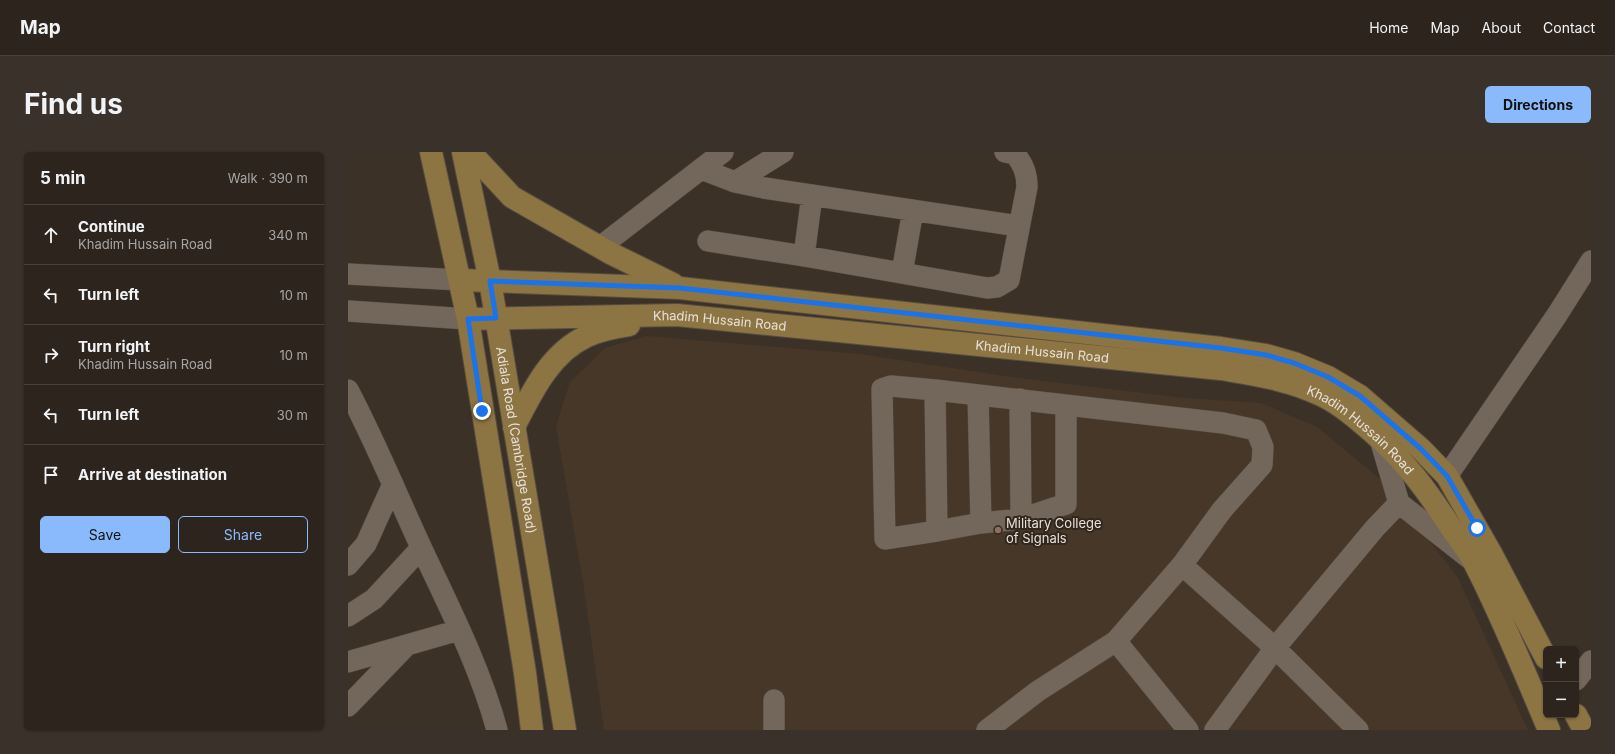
<!DOCTYPE html>
<html lang="en">
<head>
<meta charset="utf-8">
<style>
  body { margin:0; font-family:Inter,sans-serif; background:#39312a; color:#f1f3f6 }
  .controls { position:absolute; right:12px; bottom:12px; display:grid; overflow:hidden; border-radius:6px; box-shadow:0 1px 3px #0004 }
  .controls button { width:36px; height:36px; display:grid; place-items:center; padding:0; border:0; border-bottom:1px solid #48423b; background:#2d251d; color:#f1f3f6; font:20px sans-serif }
  .stop { position:absolute; width:12px; height:12px; margin:-9px; border:3px solid #1a73e8; border-radius:50%; background:#fff }
  .stop.end { background:#1a73e8; border-color:#fff; box-shadow:0 1px 4px #0008 }
  .list { margin:0; padding:0; list-style:none }
  h2 { display:flex; justify-content:space-between; align-items:center; height:52px; margin:0; padding:0 16px; font-size:17px }
  h2 small { font-size:13px; font-weight:400; color:#a7a5a4 }
  .list li { display:grid; grid-template-columns:26px 1fr auto; gap:12px; align-items:center; box-sizing:border-box; height:60px; padding:0 16px; border-top:1px solid #48423b }
  .list b { display:block; font-size:15px; white-space:nowrap }
  .list p { margin:0; font-size:13px; white-space:nowrap; color:#a7a5a4 }
  .list em { font-size:13px; font-style:normal; color:#a7a5a4 }
  .actions { display:flex; gap:8px; padding:12px 16px }
  .actions a { flex:1; padding:9px 0; border:1px solid #8abafc; border-radius:6px; text-align:center; font-size:14px; color:#8abafc }
  .actions .main { background:#8abafc; color:#111 }
  .icon { flex:none; width:22px; height:22px; fill:none; stroke:currentColor; stroke-width:2; stroke-linecap:round; stroke-linejoin:round }
  .map { position:relative; flex:none; width:1243px; height:578px; overflow:hidden; border-radius:6px }
  header { display:flex; align-items:center; gap:24px; box-sizing:border-box; height:56px; padding:0 20px; background:#2d251d; border-bottom:1px solid #48423b }
  header strong { font-size:19px }
  nav { display:flex; gap:22px; margin-inline-start:auto; font-size:14px }
  .intro { display:flex; align-items:center; justify-content:space-between; box-sizing:border-box; height:96px; padding:0 24px }
  h1 { margin:0; font-size:28px }
  .button { padding:10px 18px; border-radius:6px; background:#8abafc; color:#111; font-size:14px; font-weight:700 }
  main { display:flex; gap:24px; padding:0 24px }
  aside { flex:1; background:#2d251d; border-radius:6px; box-shadow:0 1px 3px #0004 }
  .map>svg:first-child { display:block }
</style>
</head>
<body>
<header>
<strong>Map</strong>
<nav><a>Home</a><a>Map</a><a>About</a><a>Contact</a></nav>
</header>
<div class="intro"><h1>Find us</h1><a class="button">Directions</a></div>
<main>
<aside>
<h2>5 min<small>Walk · 390 m</small></h2>
<ul class="list">
<li><svg class="icon" aria-label="ahead" viewBox="0 0 24 24"><path d="M12 20V5M6 11l6-6 6 6"/></svg><div><b>Continue</b><p>Khadim Hussain Road</p></div><em>340 m</em></li>
<li><svg class="icon" aria-label="left" viewBox="0 0 24 24"><path d="M17 20v-9H6M10 6l-5 5 5 5"/></svg><div><b>Turn left</b></div><em>10 m</em></li>
<li><svg class="icon" aria-label="right" viewBox="0 0 24 24"><path d="M7 20v-9h11M14 6l5 5-5 5"/></svg><div><b>Turn right</b><p>Khadim Hussain Road</p></div><em>10 m</em></li>
<li><svg class="icon" aria-label="left" viewBox="0 0 24 24"><path d="M17 20v-9H6M10 6l-5 5 5 5"/></svg><div><b>Turn left</b></div><em>30 m</em></li>
<li><svg class="icon" aria-label="arrive" viewBox="0 0 24 24"><path d="M6 21V4h12l-3 4 3 4H6"/></svg><div><b>Arrive at destination</b></div></li>
</ul>
<div class="actions"><a class="main">Save</a><a>Share</a></div>
</aside>
<div class="map">
<svg width="1243" height="578" viewBox="0 0 1243 578">
  <rect width="100%" height="100%" fill="#3c3127"/>
  <!-- built -->
  <path fill="#473728" d="M299,184L512,202L670,226L837,246L913,251L969,275L1037,331L1110,426L1180,578H256L236,436L208,274L222,230L257,196Z"/>
  <g fill="none" stroke-linecap="round" stroke-linejoin="round">
    <!-- minor casing -->
    <g stroke="#564d44" stroke-width="22">
      <path id="minor" d="M353,17L387,30L416,36L671,74
        M387,30L435,0
        M360,89L456,104L639,136L649,135L661,128L679,35C679,21 675,12 667,2L657,0
        M252,95L375,0
        M456,104L464,43
        M554,121L565,58
        M0,122L112,128
        M0,159L120,167
        M0,238C27,289 49,343 73,395C101,455 132,515 149,578
        M587,238L589,379L537,387L534,237L543,234L587,238L875,271L908,278L915,295L914,313L874,358L834,413L768,489L690,539L639,578
        M1032,287L1051,351
        M1099,324L1209,163L1243,109
        M673,367L718,352V253
        M633,371L673,367L672,247
        M589,379L633,371L630,243
        M0,413L18,392L45,332
        M834,413L927,496L1010,578
        M0,464L26,447L73,396
        M768,489L840,578
        M0,510L111,478
        M1228,528L1243,509
        M426,548V578
        M0,554L58,494
        M867,578L927,496L1027,376L1051,351L1121,406"/>
    </g>
    <!-- major casing -->
    <g stroke="#564d44" stroke-width="24">
      <g id="major">
        <path d="M83,0L120,167L177,521L184,578"/>
        <path id="s1" d="M115,0L142,129L217,578"/>
        <path d="M122,0L164,45L264,102L325,132"/>
        <path d="M112,128L332,136L873,196L918,203L946,211L980,225L1012,244L1073,297L1099,324L1144,403L1198,506"/>
        <path id="s2" d="M120,167L329,163L873,217C908,223 943,228 975,244C993,253 1008,266 1023,279C1057,308 1080,340 1104,377C1111,387 1120,398 1126,410C1154,464 1177,522 1201,578"/>
        <path d="M166,275C184,240 202,201 239,184C252,178 267,175 281,173"/>
        <path d="M1228,563L1236,578"/>
      </g>
    </g>
    <!-- minor -->
    <use href="#minor" stroke="#73675b" stroke-width="21"/>
    <!-- major -->
    <use href="#major" stroke="#8d7443" stroke-width="22"/>
  </g>
  <g fill="none" stroke-linecap="round" stroke-linejoin="round">
    <!-- route -->
    <path stroke="#1a73e8" stroke-width="5" d="M134,259L120,167L148,166L142,129L332,136L873,196L918,203L946,211L980,225L1012,244L1073,297L1099,324L1129,376"/>
  </g>
  <!-- markers -->
  <circle fill="#8d6e63" stroke="#32271d" stroke-width="1.5" cx="650" cy="378" r="4"/>
  <g text-anchor="middle" dominant-baseline="central" stroke-width="4" stroke-linejoin="round" paint-order="stroke">
    <!-- street labels -->
    <g font-size="13" fill="#e7e0d9" stroke="#32271d">
      <text stroke="none"><textPath href="#s2" startOffset="252">Khadim Hussain Road</textPath></text>
      <text stroke="none"><textPath href="#s2" startOffset="576">Khadim Hussain Road</textPath></text>
      <text stroke="none"><textPath href="#s2" startOffset="912">Khadim Hussain Road</textPath></text>
      <text stroke="none"><textPath href="#s1" startOffset="293">Adiala Road (Cambridge Road)</textPath></text>
    </g>
    <!-- poi labels -->
    <g font-size="13" fill="#e7e0d9" stroke="#32271d" text-anchor="start">
      <text x="658" y="371">Military College<tspan x="658" dy="15">of Signals</tspan></text>
    </g>
  </g>
</svg>
<div class="controls">
<button>+</button>
<button>−</button>
</div>
<div class="stop" style="left:1129px;top:376px"></div>
<div class="stop end" style="left:134px;top:259px"></div>
</div>
</main>
</body>
</html>
